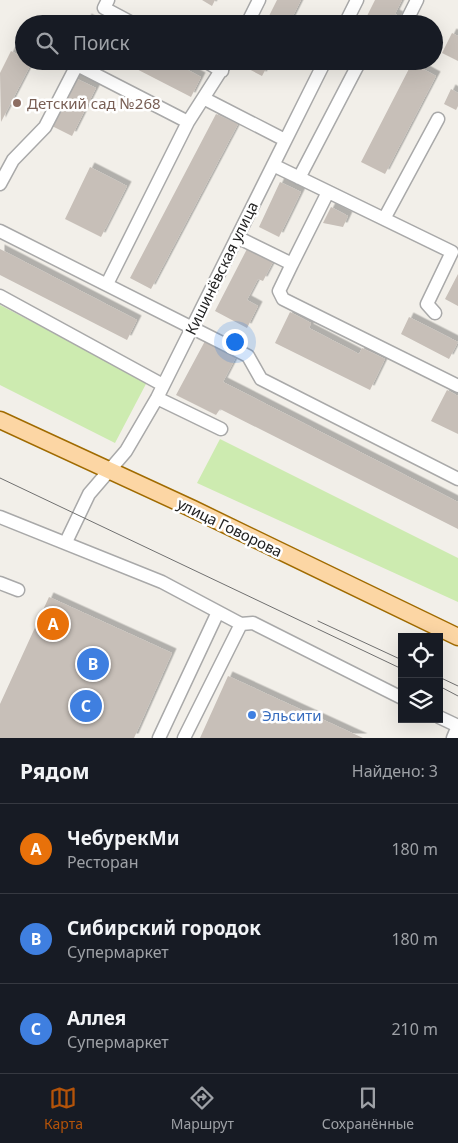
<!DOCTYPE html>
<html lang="ru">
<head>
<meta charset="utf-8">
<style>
  body { margin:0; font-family:"Noto Sans",sans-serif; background:#242831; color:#f1f3f6 }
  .controls { position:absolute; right:15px; bottom:15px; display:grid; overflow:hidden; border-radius:0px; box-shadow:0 5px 20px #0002 }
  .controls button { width:45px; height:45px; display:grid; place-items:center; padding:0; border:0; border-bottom:1px solid #363941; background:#171b24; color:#f1f3f6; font:25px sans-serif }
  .you { position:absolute; left:234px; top:341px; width:18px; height:18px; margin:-12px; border:4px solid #fff; border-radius:50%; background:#1a73e8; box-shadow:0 0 0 8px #1a73e833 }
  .badge { display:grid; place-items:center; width:32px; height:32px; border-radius:50%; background:#b45309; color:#fff; font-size:16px; font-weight:700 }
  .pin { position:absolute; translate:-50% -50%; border:2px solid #fff; box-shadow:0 1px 5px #0006 }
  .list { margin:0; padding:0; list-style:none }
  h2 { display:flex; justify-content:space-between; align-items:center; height:65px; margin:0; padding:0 20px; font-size:21px }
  h2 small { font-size:16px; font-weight:400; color:#9ea1a6 }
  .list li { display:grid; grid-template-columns:32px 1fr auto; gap:15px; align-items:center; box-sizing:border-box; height:90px; padding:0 20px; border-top:1px solid #363941 }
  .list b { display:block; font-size:19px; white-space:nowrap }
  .list p { margin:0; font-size:16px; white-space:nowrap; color:#9ea1a6 }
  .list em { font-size:16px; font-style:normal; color:#9ea1a6 }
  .icon { flex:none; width:28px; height:28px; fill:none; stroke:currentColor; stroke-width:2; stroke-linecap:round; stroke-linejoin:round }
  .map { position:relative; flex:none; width:458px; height:738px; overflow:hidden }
  .search { position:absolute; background:#171b24; box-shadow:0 5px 20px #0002; left:15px; right:15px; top:15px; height:55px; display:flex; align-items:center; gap:12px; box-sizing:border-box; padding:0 18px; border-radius:28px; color:#9ea1a6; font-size:19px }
  .sheet { height:335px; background:#171b24 }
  nav { display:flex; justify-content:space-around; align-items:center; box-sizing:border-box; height:70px; border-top:1px solid #363941; background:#171b24; font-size:14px; color:#9ea1a6 }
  nav a { display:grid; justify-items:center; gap:2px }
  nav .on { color:#b45309 }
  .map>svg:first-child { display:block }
</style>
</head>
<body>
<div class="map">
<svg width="458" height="738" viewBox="0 0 458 738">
  <defs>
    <filter id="shadow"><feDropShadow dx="4.5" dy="-4.5" stdDeviation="0" flood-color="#0004"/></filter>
  </defs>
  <rect width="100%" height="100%" fill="#f2efe9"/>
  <!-- grass -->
  <path fill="#cdebb0" d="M0,305L147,382L115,443L0,385Z
    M220,439L458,558V602L197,483Z"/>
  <!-- building -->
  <path fill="#c7bfb8" filter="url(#shadow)" d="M202,0H215L212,6Z
    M277,0H301L289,24H265Z
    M375,0H402L395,14L399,16L395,24H383L367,16Z
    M87,18L98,24H85Z
    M452,33L458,36V61L442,53Z
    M11,51L24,58V61L32,62L1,122L0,73Z
    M121,61H171L201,77L191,97Z
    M246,61H270L262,76L243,66Z
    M412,63L436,76L385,174L361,162Z
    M75,78L96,88L72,136L52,126Z
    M451,89L458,93V106L456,110L444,104Z
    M216,114L238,124L151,289L130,278Z
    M90,167L127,186L101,237L65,219Z
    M280,182L301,192L279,237L259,227Z
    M331,207L348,216L343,227L323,223Z
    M248,247L274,260L263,281L258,279L247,300L258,306L247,328L215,311Z
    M0,249L137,320L127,340L0,275Z
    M458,274V306L445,299Z
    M290,312L311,323L309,328L359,354L362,348L385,359L370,390L275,343Z
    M409,317L458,342L449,359L401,334Z
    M205,341L236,357L223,382L458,502V529L220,409L216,415L176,395Z
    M447,390L458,396V434L431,421Z
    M49,597L172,653L134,738H0V704Z
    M228,676L363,738H200Z"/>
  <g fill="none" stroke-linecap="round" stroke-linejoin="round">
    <!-- minor casing -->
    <g stroke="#a9a9a9" stroke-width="15">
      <path id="minor" d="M108,0L104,8L134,24
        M247,24L259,0
        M345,24L357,0
        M405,24L417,0
        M205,61L222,71
        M205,99L285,140
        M273,165L452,252L427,304L435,313
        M299,178L360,61
        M0,184L13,160L45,127L77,65L188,122
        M384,219L438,119
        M0,231L248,356L261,379L458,479
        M237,237L292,264L279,291L283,299L458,386
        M292,264L328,192
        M107,284L188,122L227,61
        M0,296L163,385
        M157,398L221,429
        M0,517L162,582L241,624L253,623L402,698
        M66,542L89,494L126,451L157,398L325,61
        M0,583L18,590
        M439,717L458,726L453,738
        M159,738L218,612
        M184,738L241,624"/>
    </g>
    <!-- major casing -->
    <g stroke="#a06b00" stroke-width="19">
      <path id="major" d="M0,420L193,509L458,637"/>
    </g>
    <!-- minor -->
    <use href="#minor" stroke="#fff" stroke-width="12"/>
    <!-- major -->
    <use href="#major" stroke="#fcd6a4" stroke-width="16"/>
    <!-- tram -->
    <path stroke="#707070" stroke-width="1" d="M0,478L402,669
      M318,621L402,660
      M439,677L458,686
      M439,686L458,696"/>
  </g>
  <!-- markers -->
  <circle fill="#8d6e63" stroke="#fff" stroke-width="2" cx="17" cy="103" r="5"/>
  <circle fill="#3f7fe0" stroke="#fff" stroke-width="2" cx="252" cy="715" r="5"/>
  <g text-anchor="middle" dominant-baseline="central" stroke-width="5" stroke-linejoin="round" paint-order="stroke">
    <!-- education labels -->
    <g font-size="15" fill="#785e54" stroke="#fff" text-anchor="start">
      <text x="27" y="103">Детский сад №268</text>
    </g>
    <!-- street labels -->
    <g font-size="15" fill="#222" stroke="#fff">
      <text transform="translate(221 268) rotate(-64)">Кишинёвская улица</text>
      <text transform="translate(230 527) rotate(26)">улица Говорова</text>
    </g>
    <!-- shop labels -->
    <g font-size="15" fill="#366cbe" stroke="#fff" text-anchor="start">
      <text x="262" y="715">Эльсити</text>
    </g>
  </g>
</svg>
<div class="controls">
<button><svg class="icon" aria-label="locate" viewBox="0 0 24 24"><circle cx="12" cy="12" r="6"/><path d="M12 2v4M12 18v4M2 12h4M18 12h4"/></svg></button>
<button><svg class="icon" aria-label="layers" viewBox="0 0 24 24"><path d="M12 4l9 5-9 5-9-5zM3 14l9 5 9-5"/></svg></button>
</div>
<div class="you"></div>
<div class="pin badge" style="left:53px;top:624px;background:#e8710a">A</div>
<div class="pin badge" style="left:93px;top:664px;background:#3f7fe0">B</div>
<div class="pin badge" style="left:86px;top:706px;background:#3f7fe0">C</div>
<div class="search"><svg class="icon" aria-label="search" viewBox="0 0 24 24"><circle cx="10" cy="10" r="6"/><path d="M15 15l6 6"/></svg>Поиск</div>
</div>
<section class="sheet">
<h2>Рядом<small>Найдено: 3</small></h2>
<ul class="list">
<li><span class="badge" style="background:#e8710a">A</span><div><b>ЧебурекМи</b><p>Ресторан</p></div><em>180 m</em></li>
<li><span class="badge" style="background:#3f7fe0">B</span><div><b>Сибирский городок</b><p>Супермаркет</p></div><em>180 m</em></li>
<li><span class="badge" style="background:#3f7fe0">C</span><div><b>Аллея</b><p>Супермаркет</p></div><em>210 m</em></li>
</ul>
</section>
<nav>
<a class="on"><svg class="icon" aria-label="map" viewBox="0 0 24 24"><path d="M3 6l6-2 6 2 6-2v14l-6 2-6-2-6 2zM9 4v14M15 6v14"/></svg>Карта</a>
<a><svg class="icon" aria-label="directions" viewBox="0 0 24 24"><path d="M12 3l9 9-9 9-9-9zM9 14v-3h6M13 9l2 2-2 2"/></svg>Маршрут</a>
<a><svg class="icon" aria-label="saved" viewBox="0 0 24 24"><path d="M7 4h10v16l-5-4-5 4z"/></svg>Сохранённые</a>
</nav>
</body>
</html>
